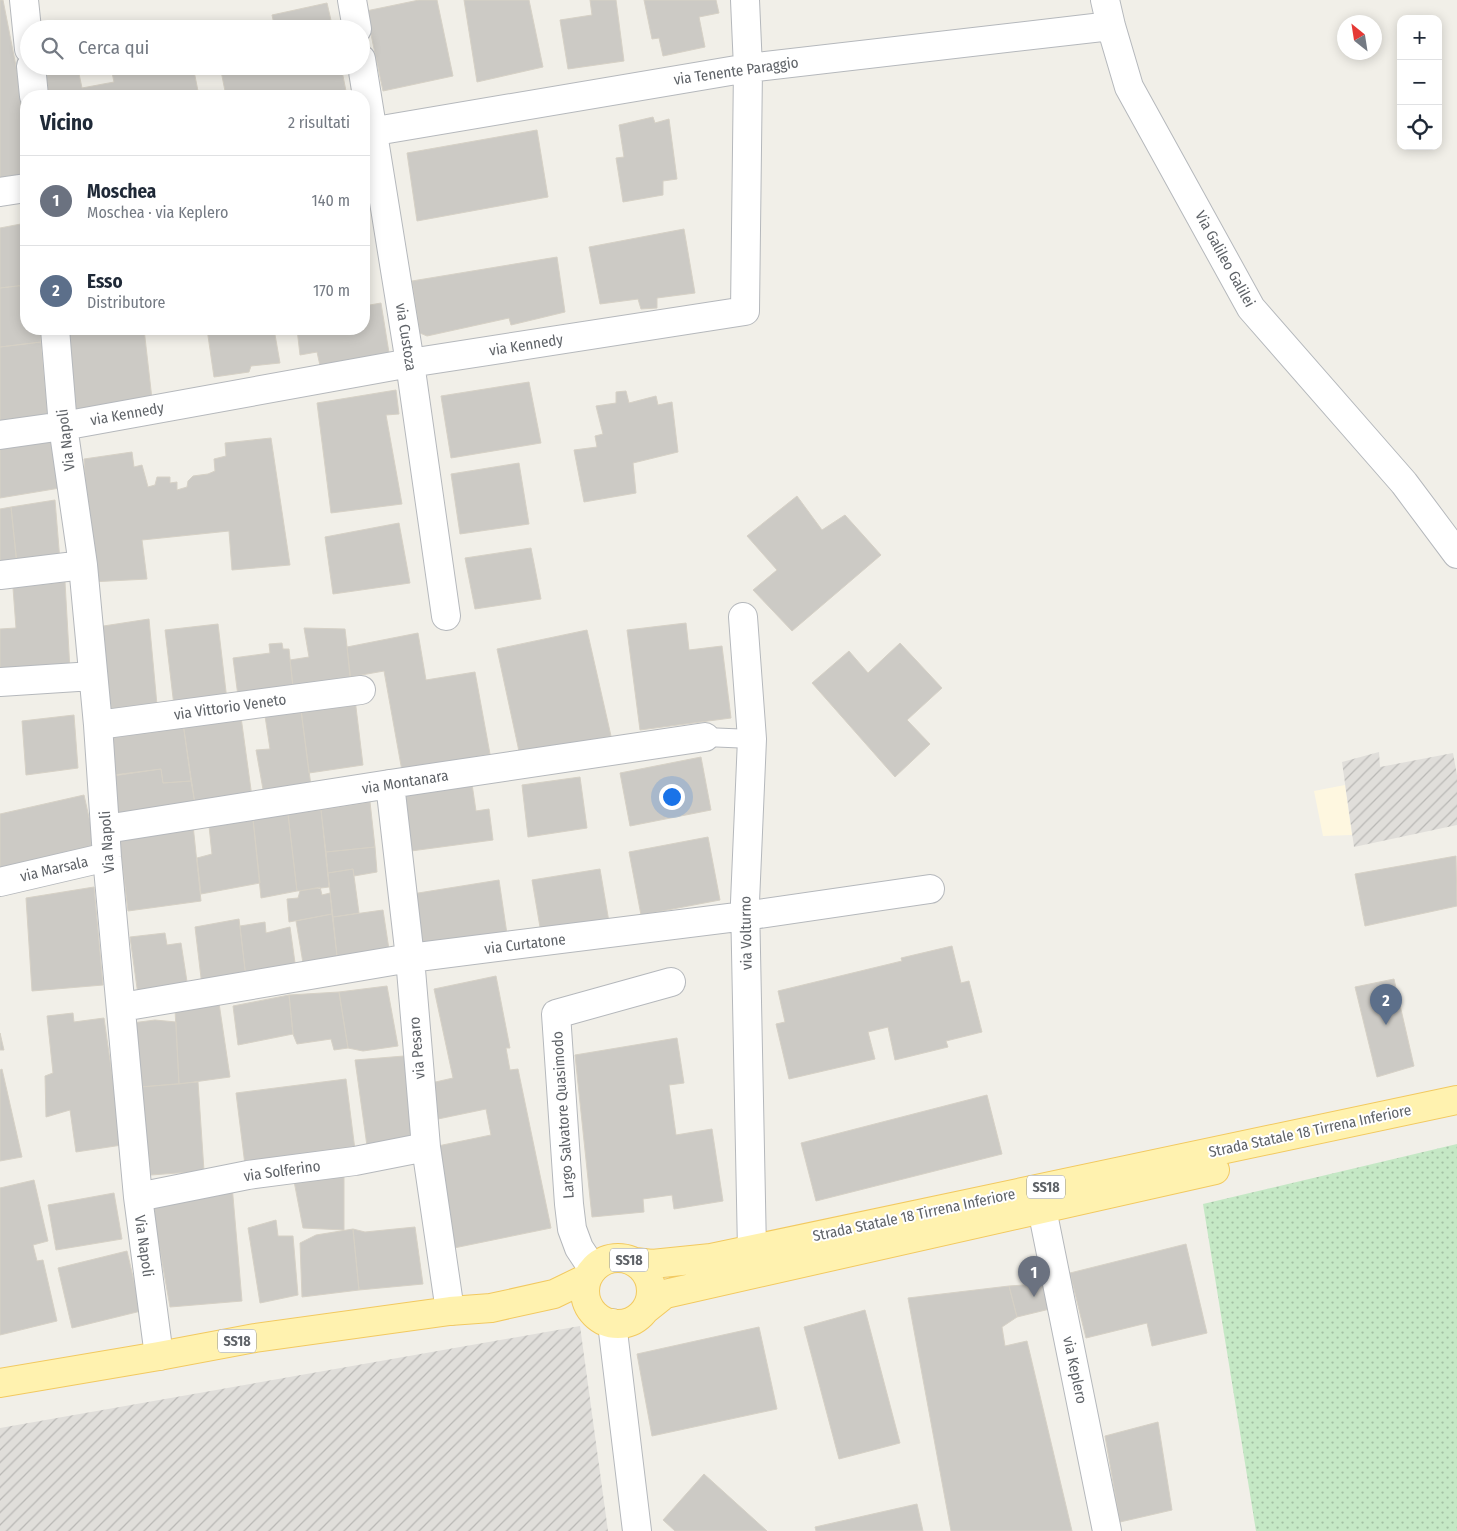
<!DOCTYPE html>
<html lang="it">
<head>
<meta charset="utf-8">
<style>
  body { margin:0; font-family:"Fira Sans Condensed",sans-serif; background:#f6f6f7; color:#1f2937 }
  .controls { position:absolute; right:15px; top:15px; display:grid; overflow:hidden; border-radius:10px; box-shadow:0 2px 12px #0003 }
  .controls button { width:45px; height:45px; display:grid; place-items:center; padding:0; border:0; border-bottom:1px solid #e0e1e3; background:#fff; color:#1f2937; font:25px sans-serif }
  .compass { position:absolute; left:1337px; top:15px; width:45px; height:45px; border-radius:50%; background:#fff; box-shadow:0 2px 12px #0003; rotate:330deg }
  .you { position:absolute; left:671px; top:796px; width:18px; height:18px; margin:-12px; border:4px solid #fff; border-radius:50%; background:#1a73e8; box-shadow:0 0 0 8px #1a73e833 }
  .badge { display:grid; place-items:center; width:32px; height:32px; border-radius:50%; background:#ea4335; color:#fff; font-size:16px; font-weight:700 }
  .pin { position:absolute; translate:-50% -41px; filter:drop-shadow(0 1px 2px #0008) }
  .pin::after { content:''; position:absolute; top:26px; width:18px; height:15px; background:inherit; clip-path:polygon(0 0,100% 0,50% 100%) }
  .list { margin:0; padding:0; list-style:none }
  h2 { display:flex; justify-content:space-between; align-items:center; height:65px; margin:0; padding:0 20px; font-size:21px }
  h2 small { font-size:16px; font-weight:400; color:#747a83 }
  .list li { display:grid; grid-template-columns:32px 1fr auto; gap:15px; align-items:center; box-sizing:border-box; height:90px; padding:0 20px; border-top:1px solid #e0e1e3 }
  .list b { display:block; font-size:19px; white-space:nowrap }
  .list p { margin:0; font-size:16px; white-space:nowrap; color:#747a83 }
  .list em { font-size:16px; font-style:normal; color:#747a83 }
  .icon { flex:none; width:28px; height:28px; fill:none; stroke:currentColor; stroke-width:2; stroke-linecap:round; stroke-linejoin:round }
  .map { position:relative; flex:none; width:1457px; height:1531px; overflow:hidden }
  .search { position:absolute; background:#fff; box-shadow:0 2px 12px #0003; left:20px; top:20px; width:350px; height:55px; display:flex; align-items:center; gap:12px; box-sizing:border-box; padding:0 18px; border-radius:28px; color:#747a83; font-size:19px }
  .panel { position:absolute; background:#fff; box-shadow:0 2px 12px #0003; left:20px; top:90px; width:350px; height:245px; border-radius:20px }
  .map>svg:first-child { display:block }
</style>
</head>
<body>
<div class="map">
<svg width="1457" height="1531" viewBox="0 0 1457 1531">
  <defs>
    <pattern id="industrial-furrows" width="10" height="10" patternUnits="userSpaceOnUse" patternTransform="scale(1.25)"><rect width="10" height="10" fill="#e0deda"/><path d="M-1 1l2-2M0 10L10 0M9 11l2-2" fill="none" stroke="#b9b8b5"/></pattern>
    <pattern id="grass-dots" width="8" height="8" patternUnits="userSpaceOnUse" patternTransform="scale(1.25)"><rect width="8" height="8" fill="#c5e8c5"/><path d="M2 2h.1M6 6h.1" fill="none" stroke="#a3c0a4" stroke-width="1.8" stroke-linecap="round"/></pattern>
  </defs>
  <rect width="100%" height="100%" fill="#f1efe8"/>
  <!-- commercial -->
  <path fill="#fef7e0" d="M1345,785L1352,835L1323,836L1314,791Z"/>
  <!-- industrial -->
  <path fill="url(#industrial-furrows)" d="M1379,752L1380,767L1453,753L1457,775V825L1354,847L1342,762Z
    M580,1326L608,1531H0V1428Z"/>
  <!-- grass -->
  <path fill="url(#grass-dots)" d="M1457,1144V1531H1256L1203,1204Z"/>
  <!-- building -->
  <path fill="#cccac5" stroke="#d6d1c6" d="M0,0H3L26,117V174L0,179Z
    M419,0H437L453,76L383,91L366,11Z
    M464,0H529L543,67L477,82Z
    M590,0H616L624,61L568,69L560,20L592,15Z
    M644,0H716L719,13L699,17L705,47L663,56L659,38L652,39Z
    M327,3L333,29H275L272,15Z
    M184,22L185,29L154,28Z
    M118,66H193L199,96H49L46,75L78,69L82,88L114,82L111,68Z
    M220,66H341L347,96H226Z
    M653,117L655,123L669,119L677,179L663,181V195L623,202L616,158L624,157L619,125Z
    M537,130L548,197L417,221L407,153Z
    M364,220L368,243L364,244Z
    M26,223V285L0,288V228Z
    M684,229L695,293L657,298V308L641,309L638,299L600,304L589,247Z
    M557,257L565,312L511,325L509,318L427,336L420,333L412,281Z
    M26,285V329H40L41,342L0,347V288Z
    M381,303L390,359L321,370L317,352L300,355L297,329H364V306Z
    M71,329H144L152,399L76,413L66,330Z
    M207,329H274L280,363L251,366L249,372L214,377Z
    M41,342L48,418L0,424V347Z
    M529,382L541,443L451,458L441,396Z
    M396,390L399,414L386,415L402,504L331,513L317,403Z
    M626,391L629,403L656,396L658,405L672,402L678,452L633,463L636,493L584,502L574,450L597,447L595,436L603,434L596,406L616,403V392Z
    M50,438L60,488L0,498V447Z
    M271,438L290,565L232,570L229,531L142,540L147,579L91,582L84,459L132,452L134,467L142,465L148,487L155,485L157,477H170V483L177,482V490L187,487L188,481L193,476L208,474L215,471L214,459L226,456L225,443Z
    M519,463L529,524L460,534L451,474Z
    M797,496L822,530L845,515L881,555L792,631L753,590L777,570L747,536Z
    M55,500L60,561L17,565L11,507Z
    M11,507L17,565H0V509Z
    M399,523L410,583L333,594L325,537Z
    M531,548L541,599L475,609L465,558Z
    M65,582L70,670L0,672V629L16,628L13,588Z
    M149,619L157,705L106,712L97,627Z
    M686,623L689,650L722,646L731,718L640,730L627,630Z
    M218,624L227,700L174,706L165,630Z
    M304,628L345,629L351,681L293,687L290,660L309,657Z
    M587,630L611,736L520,756L497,649Z
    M418,633L426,680L475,672L490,754L402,771L384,671L350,677L347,647Z
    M282,643L283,649H289L293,687L238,696L233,658L270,653L269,644Z
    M900,643L942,688L907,720L930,744L895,777L812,683L849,651L868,673Z
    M355,699L363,765L309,773L301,710Z
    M301,710L311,786L264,795L256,750L270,749L265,716Z
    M74,715L78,768L26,775L22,721Z
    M241,717L252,797L195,804L183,723Z
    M183,723L191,781L163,783L161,769L113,775L108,735Z
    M701,757L711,810L630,826L620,773Z
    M161,769L163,783L191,781L195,804L117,813L113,776Z
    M580,777L587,828L528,837L522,785Z
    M472,784L476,811L489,809L493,840L411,851L403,793Z
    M84,795L96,849L0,870V814Z
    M370,802L375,847L326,852L321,810Z
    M321,810L329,887L297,891L288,814Z
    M288,814L297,891L261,898L253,819Z
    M253,819L260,883L201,894L197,858L212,854L209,826Z
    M193,825L201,901L128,911L119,837Z
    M708,837L720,900L641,915L629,852Z
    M375,847L377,872L354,876L353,869L328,873L326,852Z
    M1456,856L1457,906L1365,926L1355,874Z
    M353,869L359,913L333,917L328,873Z
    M600,869L609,922L541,933L532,880Z
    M499,880L507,934L420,948L412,894Z
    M94,887L103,985L32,991L26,898Z
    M320,887L322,895L330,893L332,914L289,922L287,899L298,898L300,891Z
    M383,910L390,956L338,965L333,917Z
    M332,914L338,965L304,969L296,921Z
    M239,919L246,978L202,986L195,927Z
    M265,922L266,933L290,927L296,970L246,978L240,926Z
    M165,933L167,945L181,943L188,988L138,995L130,937Z
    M952,946L961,983L969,981L982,1032L946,1041L948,1047L895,1060L888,1027L868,1032L875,1059L789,1079L776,1024L785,1022L778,991L902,961L901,958Z
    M496,976L510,1048H506L510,1070L518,1069L551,1228L454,1248L433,1147L491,1135L486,1109L438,1119L431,1083L453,1078L434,989Z
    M1394,979L1414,1066L1377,1077L1355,987Z
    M387,986L398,1046L363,1051L348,1048L339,992Z
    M339,992L348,1048L334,1050L331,1039L297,1044L293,1034L289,995Z
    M289,995L293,1034L238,1045L233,1006Z
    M219,1003L230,1077L179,1084L175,1010Z
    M73,1013L74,1022L104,1018L122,1145L76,1152L70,1110L46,1117L45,1076L53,1073L47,1016Z
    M155,1020L176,1022L179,1084L140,1087L132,1023Z
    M0,1033L4,1050H0Z
    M677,1038L684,1083L669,1085L676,1135L712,1129L723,1201L674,1209L672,1195L643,1199L644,1212L592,1217L575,1055Z
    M404,1056L412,1139L367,1146L355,1060Z
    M2,1069L22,1157L0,1161V1070Z
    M346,1079L355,1150L245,1165L236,1093Z
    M198,1082L204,1171L151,1175L140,1087Z
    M987,1095L1002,1154L816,1201L801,1143Z
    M344,1174V1230L303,1228L294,1181Z
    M34,1180L48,1241L33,1245L37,1261L43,1260L57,1321L0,1335V1188Z
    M232,1185L242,1301L170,1307L151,1200Z
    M114,1193L122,1239L56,1250L48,1205Z
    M276,1220L278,1236H293L298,1295L260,1303L248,1228Z
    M415,1227L423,1284L359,1290L353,1229L365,1232Z
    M353,1229L359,1290L302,1297L300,1243L316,1235Z
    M1186,1244L1207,1333L1152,1346L1147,1323L1086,1338L1070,1273Z
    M127,1251L141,1311L72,1328L58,1268Z
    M1052,1283L1058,1307L1017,1317L1009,1286Z
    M1009,1286L1017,1317L1002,1327L1005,1346L1027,1341L1072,1531H951L908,1298Z
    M865,1310L900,1443L839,1459L804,1327Z
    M759,1327L777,1409L652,1436L637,1354Z
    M1158,1422L1172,1510L1120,1522L1105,1436Z
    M704,1474L767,1531H675L663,1520Z
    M917,1504L923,1531H816L815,1527Z"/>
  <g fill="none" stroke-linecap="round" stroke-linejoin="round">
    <!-- lane casing -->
    <g stroke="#b5b8bc" stroke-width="20">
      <path id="lane" d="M705,737L752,739"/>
    </g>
    <!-- street casing -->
    <g stroke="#b5b8bc" stroke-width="30">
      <path id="street" d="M24,0L29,49
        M352,0L357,29
        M1105,0L1111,26L1129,87L1251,308L1404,483L1457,554
        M361,59L410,363L446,616
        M31,66L34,96
        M364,133L748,68L1111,26
        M0,192L26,188
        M55,329L63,426L83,565L98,725L107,857L138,1197L159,1356
        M0,435L63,426L410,363L745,311L748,68L745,0
        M0,575L83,565
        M743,617L752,739L745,902L752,1250
        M0,682L93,676
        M98,725L361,690
        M390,784L410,958L426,1147L450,1311
        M106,829L390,784L705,737
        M0,882L107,857
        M122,1007L410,958L745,916L930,889
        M138,1197L248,1175L355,1161L426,1147
        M1042,1209L1107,1531
        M593,1269L579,1248L572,1229L569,1204L556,1014L671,982
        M612,1323L637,1531"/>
    </g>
    <!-- primary casing -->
    <g stroke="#f2c960" stroke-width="30">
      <path id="primary" d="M585 1291a33 33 0 1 1 66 0a33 33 0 1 1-66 0Z
        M635,1262L652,1264L711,1258L1457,1100
        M645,1310L665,1294L1215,1170
        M0,1383L159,1356L255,1338L450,1311L491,1308L554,1294L587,1278"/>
    </g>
    <!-- lane -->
    <use href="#lane" stroke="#fff" stroke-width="18"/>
    <!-- street -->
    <use href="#street" stroke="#fff" stroke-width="28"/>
    <!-- primary -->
    <use href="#primary" stroke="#fff2af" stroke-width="28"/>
  </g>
  <g text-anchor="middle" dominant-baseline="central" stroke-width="4" stroke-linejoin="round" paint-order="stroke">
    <!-- shield labels -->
    <g fill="#fff" stroke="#8f9295" stroke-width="1">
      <rect x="1027" y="1175.5" width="38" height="23" rx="4"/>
      <rect x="610" y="1248.5" width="38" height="23" rx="4"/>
      <rect x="218" y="1329.5" width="38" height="23" rx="4"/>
    </g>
    <g font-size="14" font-weight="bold" fill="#5f6368">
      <text x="1046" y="1187">SS18</text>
      <text x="629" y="1260">SS18</text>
      <text x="237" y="1341">SS18</text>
    </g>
    <!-- street labels -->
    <g font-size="15" fill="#5f6368" stroke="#fff">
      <text transform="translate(736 71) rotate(-8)">via Tenente Paraggio</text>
      <text transform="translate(1225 259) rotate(61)">Via Galileo Galilei</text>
      <text transform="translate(406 337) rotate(81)">via Custoza</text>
      <text transform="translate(526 345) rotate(-9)">via Kennedy</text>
      <text transform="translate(127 414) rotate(-10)">via Kennedy</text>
      <text transform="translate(66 440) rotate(-97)">Via Napoli</text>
      <text transform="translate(230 707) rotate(-8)">via Vittorio Veneto</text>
      <text transform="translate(405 782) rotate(-9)">via Montanara</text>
      <text transform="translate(107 842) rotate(-94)">Via Napoli</text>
      <text transform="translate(54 869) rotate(-13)">via Marsala</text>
      <text transform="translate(746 933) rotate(-91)">via Volturno</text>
      <text transform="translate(525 944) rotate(-7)">via Curtatone</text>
      <text transform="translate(417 1048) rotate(-95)">via Pesaro</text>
      <text transform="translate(563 1115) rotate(-94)">Largo Salvatore Quasimodo</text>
      <text transform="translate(1310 1131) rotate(-12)">Strada Statale 18 Tirrena Inferiore</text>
      <text transform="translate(282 1171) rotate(-8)">via Solferino</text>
      <text transform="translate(914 1215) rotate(-12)">Strada Statale 18 Tirrena Inferiore</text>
      <text transform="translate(144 1246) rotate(82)">Via Napoli</text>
      <text transform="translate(1075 1370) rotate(78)">via Keplero</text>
    </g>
  </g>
</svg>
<div class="controls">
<button>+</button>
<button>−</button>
<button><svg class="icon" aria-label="locate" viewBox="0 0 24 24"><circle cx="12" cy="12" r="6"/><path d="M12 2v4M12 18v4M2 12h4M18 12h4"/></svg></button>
</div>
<svg class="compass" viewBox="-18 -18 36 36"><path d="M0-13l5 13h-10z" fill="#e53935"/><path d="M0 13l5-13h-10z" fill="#747a83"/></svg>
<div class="you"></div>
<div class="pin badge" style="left:1034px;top:1297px;background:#6b7280">1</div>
<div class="pin badge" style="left:1386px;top:1025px;background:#5c6f8a">2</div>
<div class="search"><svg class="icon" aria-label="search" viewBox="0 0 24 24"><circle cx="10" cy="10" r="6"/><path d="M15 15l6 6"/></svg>Cerca qui</div>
<section class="panel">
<h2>Vicino<small>2 risultati</small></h2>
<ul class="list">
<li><span class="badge" style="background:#6b7280">1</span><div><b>Moschea</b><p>Moschea · via Keplero</p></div><em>140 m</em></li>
<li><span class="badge" style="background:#5c6f8a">2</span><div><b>Esso</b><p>Distributore</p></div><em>170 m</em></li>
</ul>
</section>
</div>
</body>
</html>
